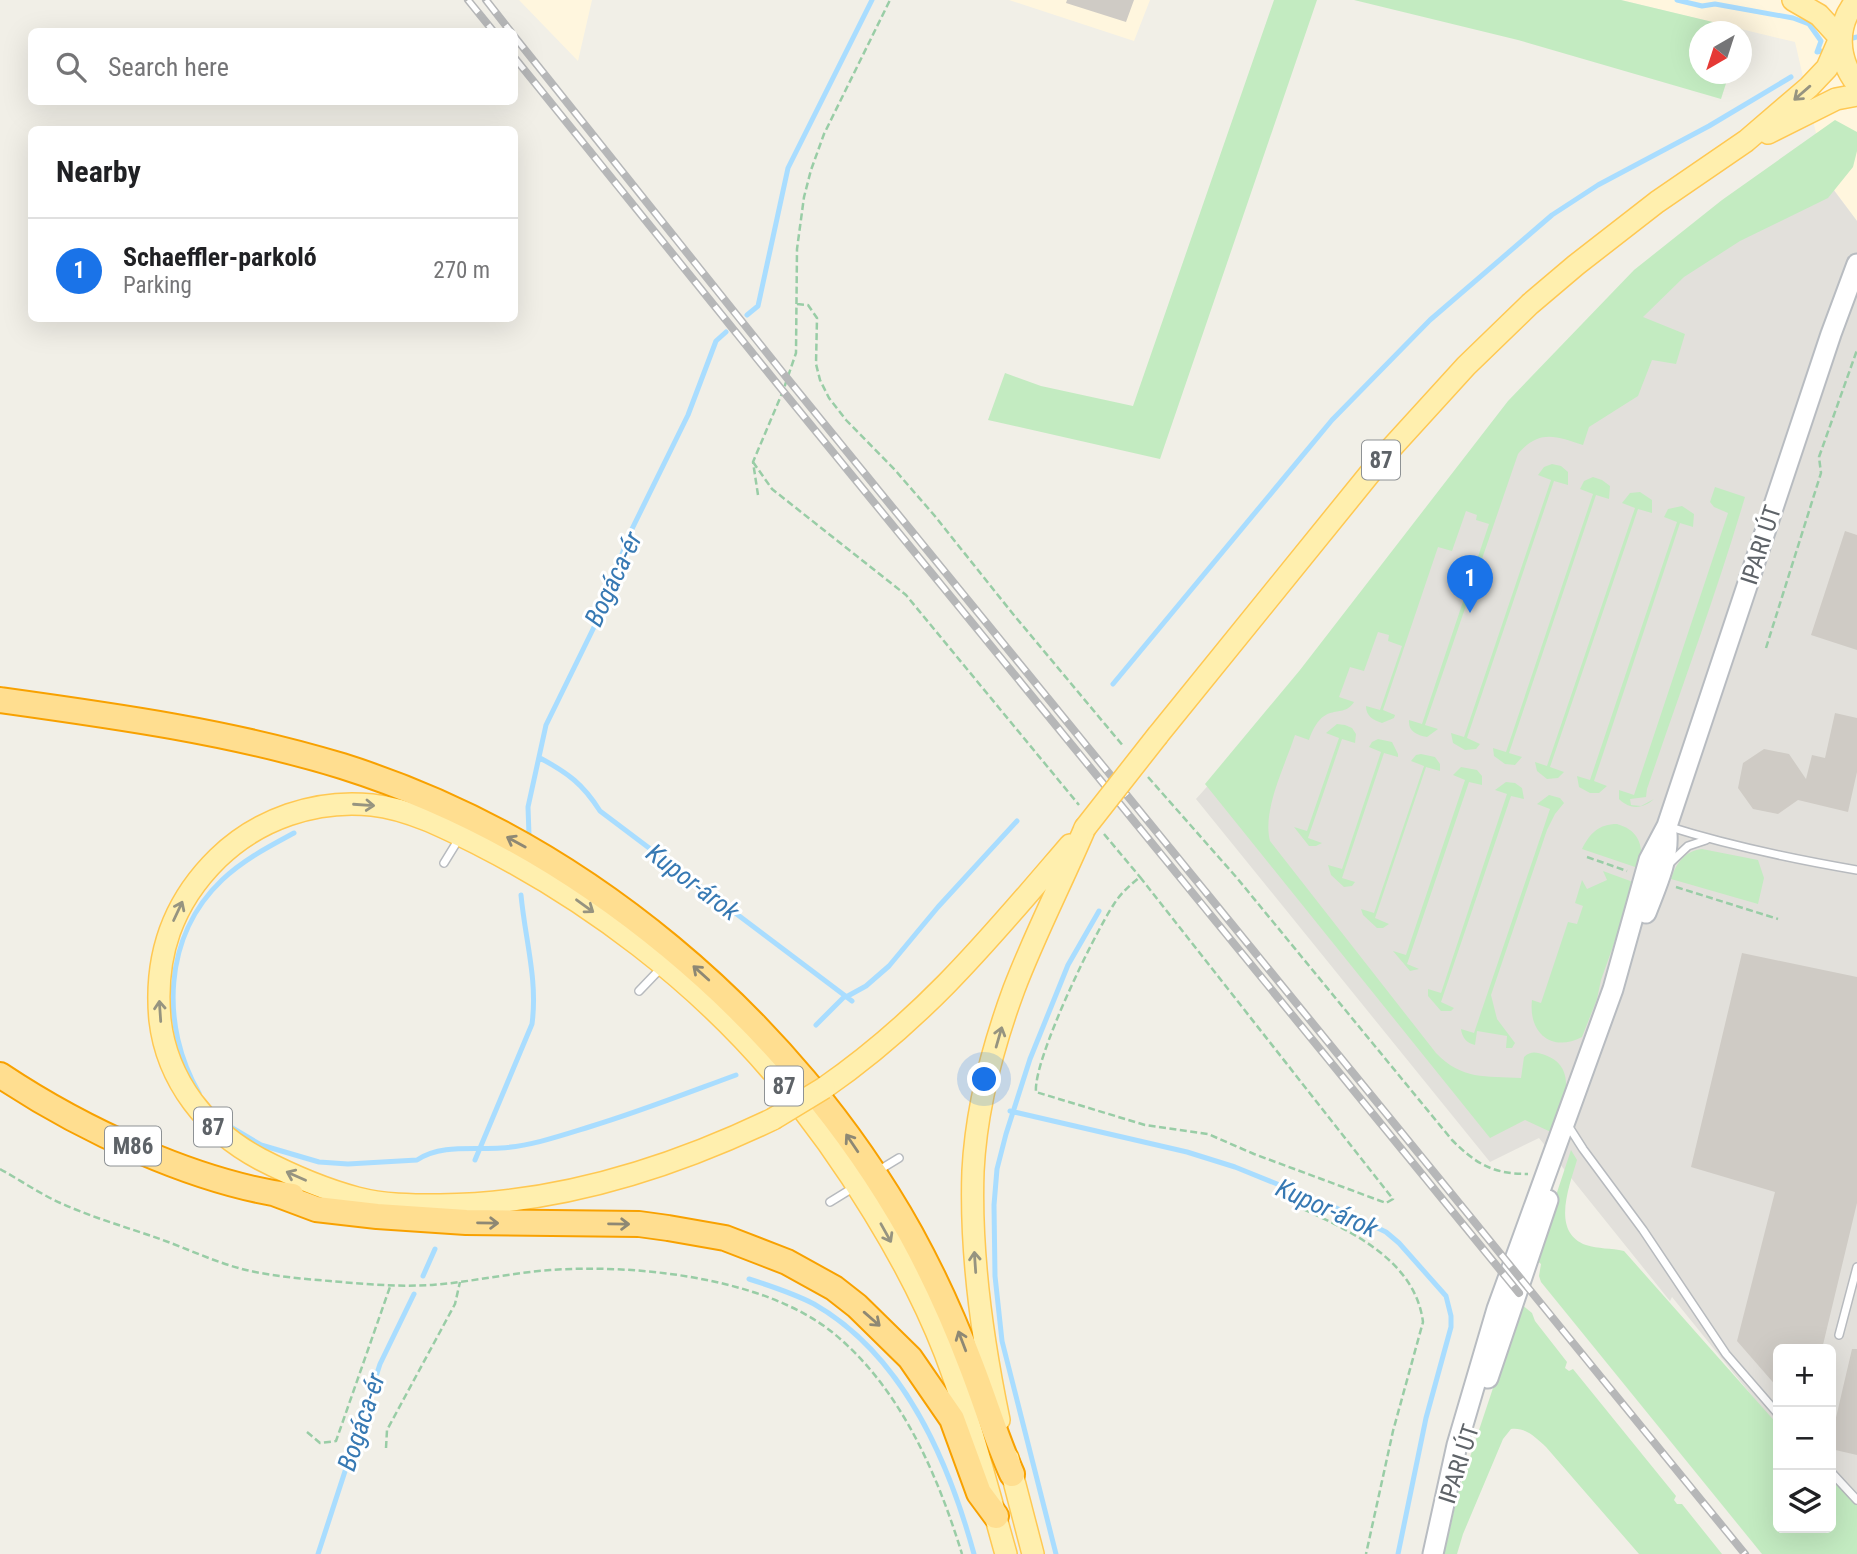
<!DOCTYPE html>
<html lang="en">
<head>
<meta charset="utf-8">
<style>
  body { margin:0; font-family:"Roboto Condensed",sans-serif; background:#f6f6f6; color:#202124 }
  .controls { position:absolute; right:21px; bottom:21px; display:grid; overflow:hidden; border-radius:10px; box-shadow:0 7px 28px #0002 }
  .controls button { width:63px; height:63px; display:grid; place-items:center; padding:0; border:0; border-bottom:2px solid #e0e0e0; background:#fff; color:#202124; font:35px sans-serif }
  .compass { position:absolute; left:1689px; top:21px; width:63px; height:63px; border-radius:50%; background:#fff; box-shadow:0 7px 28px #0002; rotate:219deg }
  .you { position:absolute; left:985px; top:1080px; width:24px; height:24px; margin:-18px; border:5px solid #fff; border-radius:50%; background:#1a73e8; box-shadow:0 0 0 10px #1a73e833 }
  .badge { display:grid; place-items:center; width:46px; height:46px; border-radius:50%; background:#1a73e8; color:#fff; font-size:23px; font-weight:700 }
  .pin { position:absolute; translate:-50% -58px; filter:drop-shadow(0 2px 4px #0008) }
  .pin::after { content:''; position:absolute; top:37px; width:24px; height:21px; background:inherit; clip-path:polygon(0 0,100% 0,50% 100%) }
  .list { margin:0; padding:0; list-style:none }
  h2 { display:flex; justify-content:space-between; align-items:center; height:91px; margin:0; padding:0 28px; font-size:30px }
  h2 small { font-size:23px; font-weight:400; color:#757577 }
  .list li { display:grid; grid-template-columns:46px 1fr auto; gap:21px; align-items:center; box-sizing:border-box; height:105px; padding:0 28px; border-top:2px solid #e0e0e0 }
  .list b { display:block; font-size:26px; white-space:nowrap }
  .list p { margin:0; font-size:23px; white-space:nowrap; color:#757577 }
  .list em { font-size:23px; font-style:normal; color:#757577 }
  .icon { flex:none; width:38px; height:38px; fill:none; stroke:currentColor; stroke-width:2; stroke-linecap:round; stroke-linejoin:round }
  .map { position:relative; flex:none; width:1857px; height:1554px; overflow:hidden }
  .search { position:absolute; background:#fff; box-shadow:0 7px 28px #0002; left:28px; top:28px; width:490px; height:77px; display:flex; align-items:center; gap:18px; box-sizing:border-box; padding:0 24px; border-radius:10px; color:#757577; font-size:26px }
  .panel { position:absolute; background:#fff; box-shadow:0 7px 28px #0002; left:28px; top:126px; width:490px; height:196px; border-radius:10px }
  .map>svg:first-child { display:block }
</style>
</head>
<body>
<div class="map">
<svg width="1857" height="1554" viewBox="0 0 1857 1554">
  <rect width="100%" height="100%" fill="#f1efe7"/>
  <!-- commercial -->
  <path fill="#fff6de" d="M519,0H592L578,61Z
    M1009,0H1150L1134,41Z
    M1621,0H1857V221L1827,181L1795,42Z"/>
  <!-- industrial -->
  <path fill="#e2e0db" d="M1827,181L1857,221V1514L1831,1489V1349H1778V1428L1672,1297L1670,1301L1539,1138L1490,1162L1196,799L1643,299Z"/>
  <!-- green -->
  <path fill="#c3ebc1" d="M1274,0H1317L1160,459L988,420L1005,373L1041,386L1133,406Z
    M1354,0H1621L1742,29L1741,31L1700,32V74H1729L1721,99L1518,40Z
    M1835,120L1857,132V151L1853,167L1828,198L1740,241L1684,277L1643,317L1685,334L1676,364L1652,360L1638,396L1589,427L1583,445C1556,436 1539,429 1518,454L1425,725L1438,729L1427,737C1416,735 1408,731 1409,720L1422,724L1489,524L1476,520L1477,515L1466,511L1452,551L1438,547L1383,710L1395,715L1394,718L1382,723C1373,720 1366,716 1366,706L1380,710L1402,646L1388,641L1389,635L1378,632L1364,671L1350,667L1339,697L1354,702C1342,721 1324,698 1309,740L1295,735C1285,766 1262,810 1270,841L1436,1053C1462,1080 1485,1076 1521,1078L1524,1057C1531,1051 1536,1052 1545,1055C1581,1068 1562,1108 1553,1133L1525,1120L1490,1138L1205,784L1300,670L1508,401L1634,270L1722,200Z
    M1552,464L1561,466L1568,472V485L1554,481L1467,738L1480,744L1476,749L1465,750L1453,743L1451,733L1464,737L1551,480L1538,475L1544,467Z
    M1593,477L1602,480L1610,486L1609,499L1596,495L1509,753L1522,757L1515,765L1505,764L1494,756L1493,748L1506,752L1593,494L1580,489L1584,481Z
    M1715,487L1745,497C1716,595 1680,692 1647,789L1646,797L1630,799L1631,805L1641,806L1654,799C1643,809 1630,810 1619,799V790L1634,795L1728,513L1714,507L1710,502Z
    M1640,492L1652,500V513L1638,509L1550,767L1564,772L1558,778L1547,779L1537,771L1535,762L1547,766L1635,508L1622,503L1630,493Z
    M1682,506L1694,514L1693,527L1680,523L1594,781L1607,786L1599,793H1590L1579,787L1577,776L1590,780L1677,522L1664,517L1668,509Z
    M1337,724L1345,725L1352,728L1356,734L1355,743L1342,739L1308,838L1322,843L1316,846H1309L1294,827L1307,831L1339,738L1326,733Z
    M1378,739L1392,742L1398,754V757L1384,753L1342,878L1355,882L1352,886L1344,887L1331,875L1328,865L1342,869L1381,752L1369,747L1372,742Z
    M1421,754L1435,757L1440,764V771L1426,767L1375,918L1389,924L1383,928H1377L1363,915L1361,909L1374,913L1424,766L1411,761L1416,755Z
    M1461,767L1477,770L1482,776V785L1469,782L1407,964L1419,969L1410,971L1393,951L1406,955L1465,780L1453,775Z
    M1506,782L1515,783L1522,788L1524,799L1511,796L1441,1002L1454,1008L1451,1011H1441L1428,996V989L1441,993L1507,794L1495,790Z
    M1549,795L1560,798L1564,803L1555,814L1547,830L1491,995L1497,1019L1515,1043L1512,1048H1506L1507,1036L1477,1031L1475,1045C1466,1043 1462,1037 1461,1029L1474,1033L1550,809L1537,804Z
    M1617,824C1641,831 1643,847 1641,869L1582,849C1590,833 1599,824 1617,824Z
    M1702,849L1758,860L1764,878L1758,904L1671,879C1676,864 1684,851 1702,849Z
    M1603,871L1633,882L1617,935L1601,980L1597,999L1582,1037C1552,1053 1528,1033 1532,1000L1541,1003L1568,922L1577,924L1583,906L1575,903L1582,880L1587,889L1607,880Z
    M1571,1150L1577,1160C1570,1185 1550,1232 1586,1245C1598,1249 1611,1248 1624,1251L1778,1425V1528H1831V1478L1857,1503V1554H1762L1541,1282L1539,1276L1541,1264L1535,1259Z
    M1521,1304L1532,1313L1535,1321L1567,1362L1565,1368L1569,1371L1573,1369L1676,1496L1674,1500L1677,1504H1682L1722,1554H1639L1546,1447C1536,1438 1526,1427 1511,1429L1503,1439L1463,1534L1457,1554H1444L1458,1493Z"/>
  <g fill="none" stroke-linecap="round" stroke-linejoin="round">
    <!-- stream -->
    <path stroke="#a9ddff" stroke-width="5" d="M1677,0L1702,6L1715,4L1793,18L1809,24L1821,41L1817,52L1821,51
      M1853,38L1857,37
      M747,315L758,306L788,168L872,0
      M1113,684L1332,420L1430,320L1552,215L1598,185L1709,126L1791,77
      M540,758C568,773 583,784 600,811L852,1001
      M529,835L528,807L546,725L597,621L630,533L688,415L716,341L726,332
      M846,997L866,986L889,966L938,907L1017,821
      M816,1025L845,996
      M199,1093C160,1026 163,936 222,880C243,860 268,847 294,833
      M1010,1111L1187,1152L1235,1167L1334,1207L1386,1232L1399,1243L1446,1296L1451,1316V1327L1426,1418L1398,1554
      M229,1126L261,1145L319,1162L348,1164L417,1160C441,1144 473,1150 501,1148C531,1146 560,1136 589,1127C639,1112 687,1093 736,1075
      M475,1160L532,1024C538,980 525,939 521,895
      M423,1276L435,1249
      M749,1279C771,1286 793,1293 814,1304C903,1355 948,1459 974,1554
      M318,1554L380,1364L414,1294
      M1056,1554L1002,1341L995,1276L994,1205L997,1169L1006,1134L1030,1059L1068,965L1099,911"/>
  </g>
  <!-- building -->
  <path fill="#cfcbc5" d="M1067,0H1134L1126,22L1066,3Z
    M1845,531L1857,535V650L1811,635Z
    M1835,713L1857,718V772L1848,812L1798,800L1778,814L1753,809L1738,788L1743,763L1764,749L1789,754L1806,779L1812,755L1825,758Z
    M1742,953L1857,977V1203L1822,1349H1778V1388L1737,1341L1775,1192L1691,1167Z
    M1852,1349H1857V1455L1831,1449V1439Z"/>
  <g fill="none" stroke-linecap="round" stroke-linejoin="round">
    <!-- lane casing -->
    <g stroke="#b7babe" stroke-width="10">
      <path id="lane" d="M1667,826C1730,846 1793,859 1857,870
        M444,863L460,837
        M1670,863L1688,846L1706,840
        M639,991L663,966
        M1569,1127L1583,1149L1643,1230L1726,1354L1778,1414
        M876,1172L899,1158
        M830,1202L856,1186
        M1839,1335L1857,1267
        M1831,1472L1857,1500"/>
    </g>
    <!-- secondary casing -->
    <g stroke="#b8bcc1" stroke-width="23">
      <path id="secondary" d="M1646,913C1655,889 1669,860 1667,834
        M1488,1378L1548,1200
        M1433,1554L1457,1445L1497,1309L1613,989L1649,860L1667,826L1831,334L1857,264"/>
    </g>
    <!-- primary casing -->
    <g stroke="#ffc852" stroke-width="24">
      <path id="primary" d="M1793,0L1819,15L1840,38
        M1857,0C1835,25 1837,59 1857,84
        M1768,133L1836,99L1857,95
        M1158,735L1384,456L1466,366L1530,304L1576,265L1657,202L1746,141L1809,87L1827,68L1840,38
        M824,1088C925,1018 991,937 1070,845
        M773,1119C669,1169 557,1204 440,1205C412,1205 384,1205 357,1198C323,1189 291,1175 260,1159C207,1131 167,1081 160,1020C154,956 172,903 218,858C258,819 316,799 372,805C409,809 446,828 480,845C590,901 696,981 776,1076C812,1119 845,1165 874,1213C901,1257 926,1304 945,1353C970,1419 987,1487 1006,1554
        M999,1420C982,1338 970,1254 973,1171C976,1110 993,1046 1014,989C1035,934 1062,882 1085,828
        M1008,1458L1033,1554"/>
    </g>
    <!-- highway casing -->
    <g stroke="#f8a100" stroke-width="28">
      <path id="highway" d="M0,700C115,716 231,732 342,766C580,841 790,1018 911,1234C934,1276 954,1320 971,1365C985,1401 996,1438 1012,1474
        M0,1075C81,1129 195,1183 292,1196
        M276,1194L316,1209L377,1216L466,1222L639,1224L668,1228L725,1238L787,1262L834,1288L857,1306L910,1358L952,1419L979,1493L996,1516"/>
    </g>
    <!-- path -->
    <path stroke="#99cda6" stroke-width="2.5" stroke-dasharray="7 3.5" stroke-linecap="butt" d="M797,304L808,305L817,318L816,364L820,380L829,398L846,420L895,470L934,515L1013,614L1124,747
      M753,462L772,489L906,595L1079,805
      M758,495L753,462L783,391L796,353L797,249L804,197L811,170L824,134L890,0
      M1766,648L1821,473L1819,457L1857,350
      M1148,777L1237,878L1452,1140C1476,1164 1493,1174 1528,1174
      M1104,834L1140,877
      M1587,857L1627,871
      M1140,877L1393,1199L1386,1203L1254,1154L1208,1134L1145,1125L1036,1092C1033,1060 1094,934 1114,904C1121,893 1130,885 1140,877Z
      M1676,887L1778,919
      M0,1169C18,1179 36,1191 54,1200C87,1216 126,1227 160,1239C188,1249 217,1263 246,1270C272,1276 303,1279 330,1281C363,1284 398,1287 432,1285C471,1282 510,1273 550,1270C635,1264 763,1277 832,1332C900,1387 937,1473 962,1554
      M1303,1209C1353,1232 1415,1261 1423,1322L1393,1431L1366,1554
      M307,1432L320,1443L336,1441L391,1284
      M386,1448L387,1430L455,1304L460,1282"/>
    <!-- lane -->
    <use href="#lane" stroke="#fff" stroke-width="7"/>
    <!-- secondary -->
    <use href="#secondary" stroke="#fff" stroke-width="19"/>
    <!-- primary -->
    <use href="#primary" stroke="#ffefae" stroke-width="21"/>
    <!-- highway -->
    <use href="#highway" stroke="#ffde90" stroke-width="24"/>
    <!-- rail casing -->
    <g stroke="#b6b7b8" stroke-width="8">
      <path id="rail" d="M468,0L494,32
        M486,0L511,32
        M514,36L787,378L1745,1554
        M514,57L783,391L1519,1293"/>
    </g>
    <!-- rail -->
    <use href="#rail" stroke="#fff" stroke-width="5" stroke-dasharray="16" stroke-linecap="butt"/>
    <!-- primary-bridge casing -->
    <g stroke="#ffc852" stroke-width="24" stroke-linecap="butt">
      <path id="primary-bridge" d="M1085,828L1158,735
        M773,1119L824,1088"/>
    </g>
    <!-- primary-bridge -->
    <use href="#primary-bridge" stroke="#ffefae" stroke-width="21"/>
  </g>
  <!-- one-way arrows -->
  <defs><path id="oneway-shaft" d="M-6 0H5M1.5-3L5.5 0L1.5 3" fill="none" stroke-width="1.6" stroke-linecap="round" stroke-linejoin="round" transform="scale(1.75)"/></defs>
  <g stroke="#969480">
    <use href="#oneway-shaft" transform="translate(1802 93) rotate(139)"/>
    <use href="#oneway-shaft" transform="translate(364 805) rotate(4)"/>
    <use href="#oneway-shaft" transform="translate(585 906) rotate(36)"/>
    <use href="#oneway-shaft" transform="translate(178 911) rotate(-65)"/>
    <use href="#oneway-shaft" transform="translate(160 1011) rotate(-94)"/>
    <use href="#oneway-shaft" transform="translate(999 1037) rotate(-74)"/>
    <use href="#oneway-shaft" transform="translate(296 1176) rotate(-156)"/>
    <use href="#oneway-shaft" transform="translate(886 1233) rotate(61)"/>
    <use href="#oneway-shaft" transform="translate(975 1262) rotate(-94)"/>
  </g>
  <g stroke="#8e8874">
    <use href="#oneway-shaft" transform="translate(516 842) rotate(-151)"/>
    <use href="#oneway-shaft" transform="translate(701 973) rotate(-138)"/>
    <use href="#oneway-shaft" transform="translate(852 1143) rotate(-124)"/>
    <use href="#oneway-shaft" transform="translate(488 1223) rotate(1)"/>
    <use href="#oneway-shaft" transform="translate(619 1224) rotate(1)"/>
    <use href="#oneway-shaft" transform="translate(872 1319) rotate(41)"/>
    <use href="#oneway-shaft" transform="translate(962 1341) rotate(-111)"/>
  </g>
  <g text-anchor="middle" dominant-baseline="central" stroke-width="6" stroke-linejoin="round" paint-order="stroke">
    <!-- shield labels -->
    <g fill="#fff" stroke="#8e9295" stroke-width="2">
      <rect x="1362" y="440.5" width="38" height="39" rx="5"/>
      <rect x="765" y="1066.5" width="38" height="39" rx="5"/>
      <rect x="194" y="1107.5" width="38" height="39" rx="5"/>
      <rect x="105" y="1126.5" width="56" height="39" rx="5"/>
    </g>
    <g font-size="23" font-weight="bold" fill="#5e6368">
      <text x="1381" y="460">87</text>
      <text x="784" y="1086">87</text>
      <text x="213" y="1127">87</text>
      <text x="133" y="1146">M86</text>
    </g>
    <!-- street labels -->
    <g font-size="24" fill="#5e6368" stroke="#fff">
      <text transform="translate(1761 545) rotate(-72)">IPARI ÚT</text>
      <text transform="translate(1459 1464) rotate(-72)">IPARI ÚT</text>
    </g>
    <!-- water labels -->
    <g font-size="26" font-style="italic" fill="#3779b3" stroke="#fff">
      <text transform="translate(613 579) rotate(-65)">Bogáca-ér</text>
      <text transform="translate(693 882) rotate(37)">Kupor-árok</text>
      <text transform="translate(1327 1208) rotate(24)">Kupor-árok</text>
      <text transform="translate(361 1422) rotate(-72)">Bogáca-ér</text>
    </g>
  </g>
</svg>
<div class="controls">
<button>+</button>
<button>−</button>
<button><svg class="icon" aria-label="layers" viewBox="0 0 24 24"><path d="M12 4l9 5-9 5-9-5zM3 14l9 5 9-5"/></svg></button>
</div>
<svg class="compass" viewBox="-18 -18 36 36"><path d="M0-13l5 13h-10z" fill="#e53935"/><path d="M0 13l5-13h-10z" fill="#757577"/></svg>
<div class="you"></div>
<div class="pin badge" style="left:1470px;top:613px">1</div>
<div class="search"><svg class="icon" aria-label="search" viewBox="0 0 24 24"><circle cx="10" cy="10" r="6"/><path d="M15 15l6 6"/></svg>Search here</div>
<section class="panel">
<h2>Nearby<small></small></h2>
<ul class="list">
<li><span class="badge">1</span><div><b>Schaeffler-parkoló</b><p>Parking</p></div><em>270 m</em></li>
</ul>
</section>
</div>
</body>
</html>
